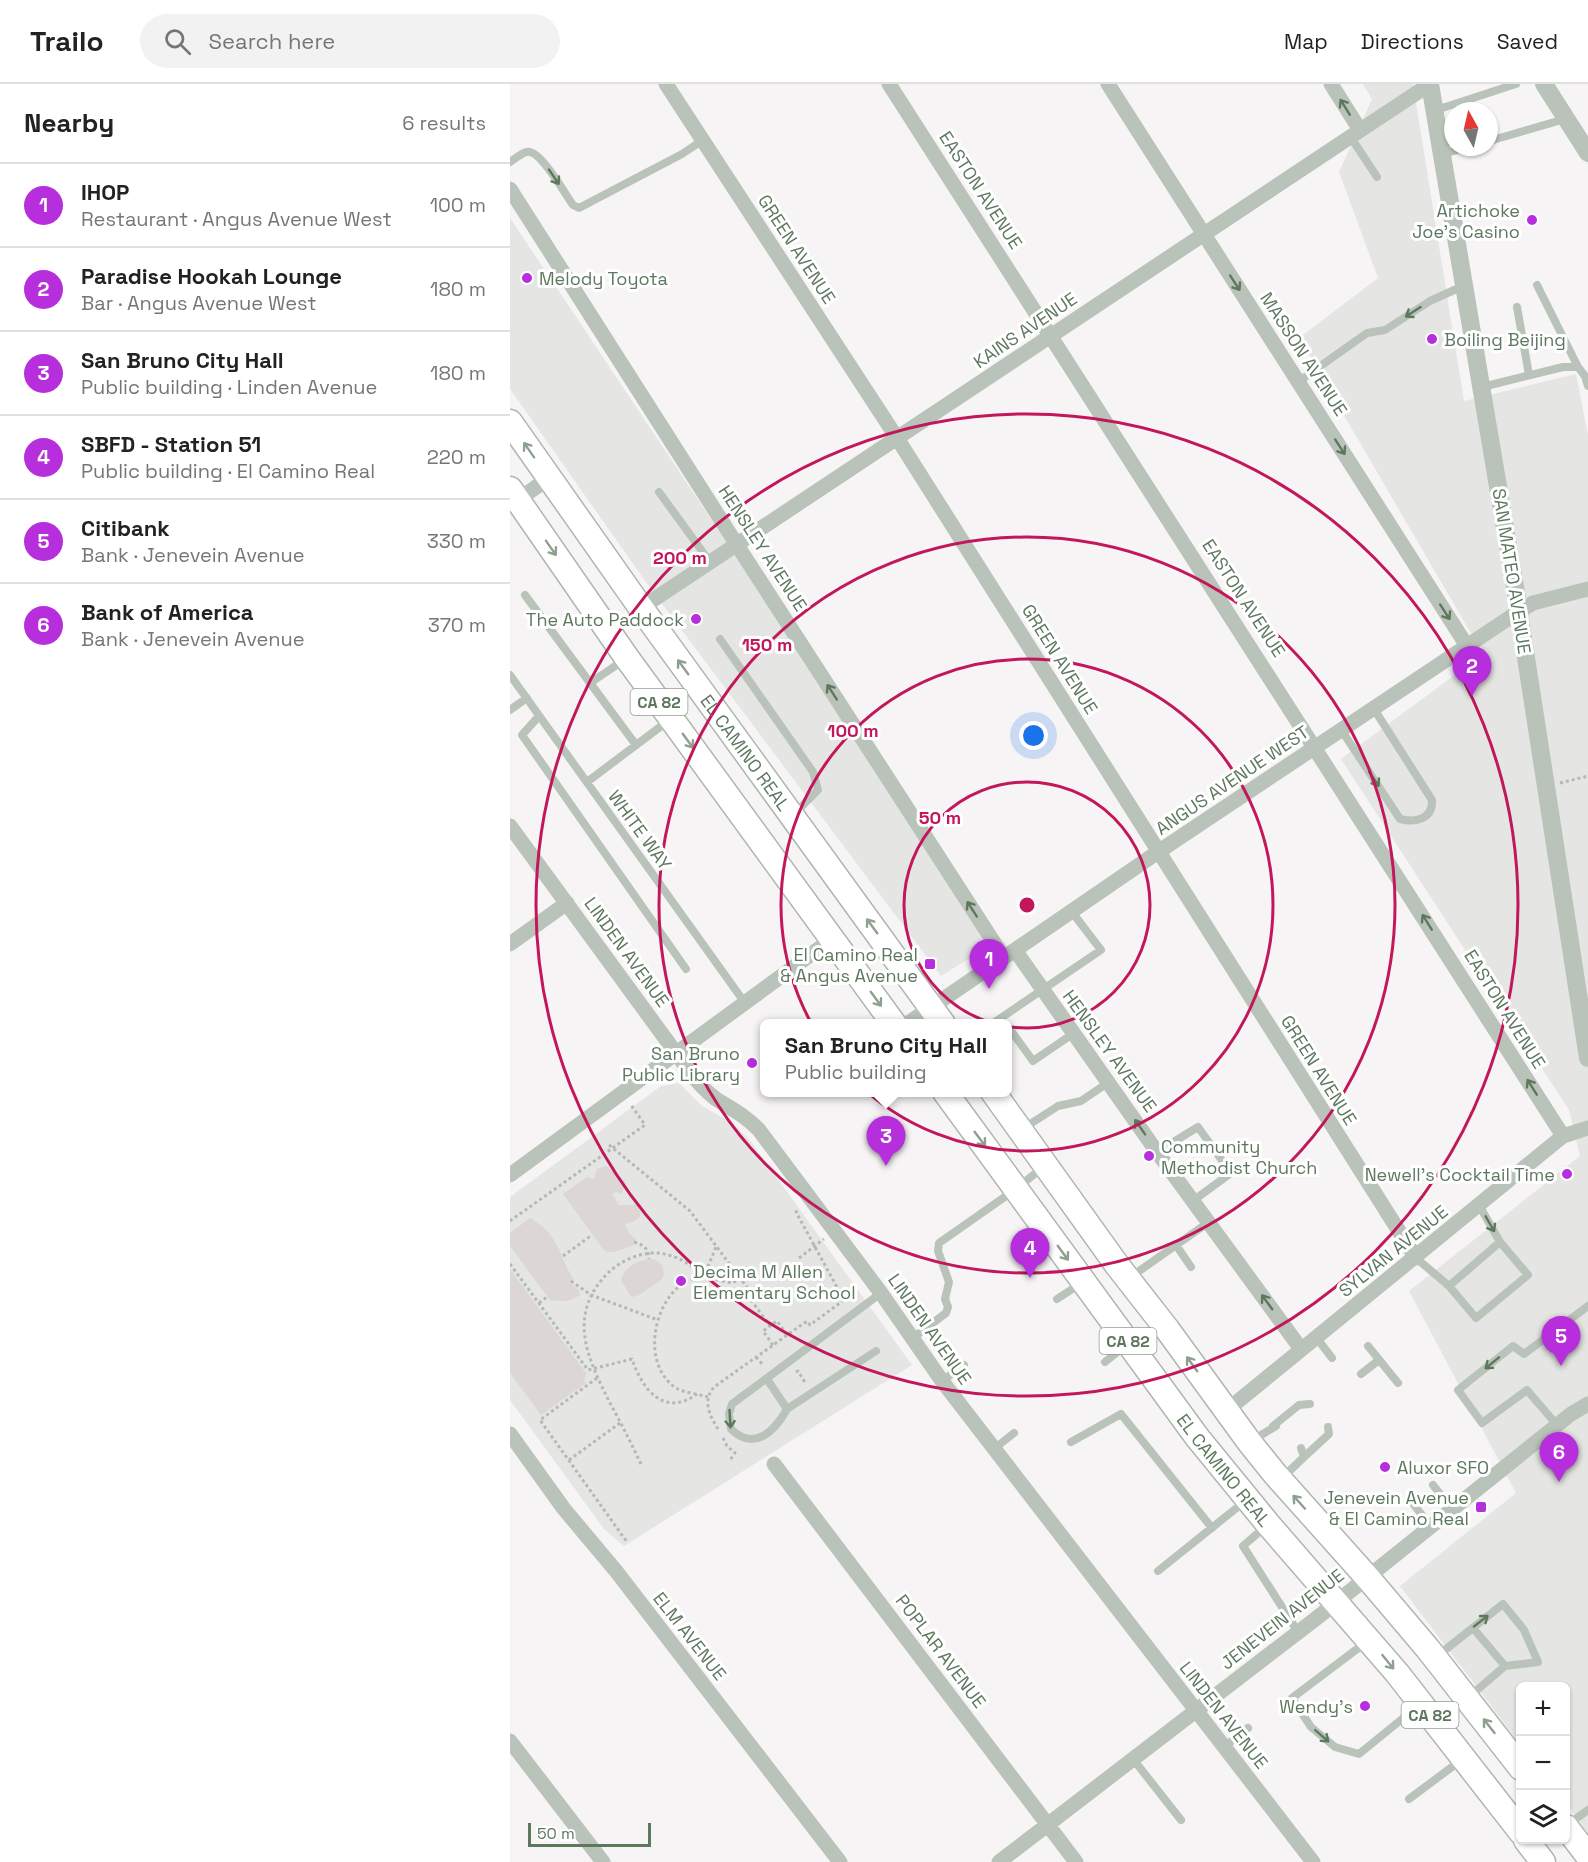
<!DOCTYPE html>
<html lang="en">
<head>
<meta charset="utf-8">
<style>
  body { margin:0; font-family:"Space Grotesk",sans-serif; background:#f2f2f2; color:#222 }
  .controls { position:absolute; right:18px; bottom:18px; display:grid; overflow:hidden; border-radius:9px; box-shadow:0 2px 4px #0004 }
  .controls button { width:54px; height:54px; display:grid; place-items:center; padding:0; border:0; border-bottom:2px solid #e0e0e0; background:#fff; color:#222; font:30px sans-serif }
  .compass { position:absolute; left:934px; top:18px; width:54px; height:54px; border-radius:50%; background:#fff; box-shadow:0 2px 4px #0004; rotate:352deg }
  .scale { position:absolute; left:18px; bottom:15px; width:123px; box-sizing:border-box; padding-left:6px; border:3px solid #5e785e; border-top:0; font-size:16px; line-height:21px; white-space:nowrap; color:#5e785e; -webkit-text-stroke:4px #fff; paint-order:stroke }
  .you { position:absolute; left:524px; top:652px; width:21px; height:21px; margin:-15px; border:4px solid #fff; border-radius:50%; background:#1a73e8; box-shadow:0 0 0 9px #1a73e833 }
  .badge { display:grid; place-items:center; width:39px; height:39px; border-radius:50%; background:#b72edd; color:#fff; font-size:20px; font-weight:700 }
  .pin { position:absolute; translate:-50% -50px; filter:drop-shadow(0 2px 3px #0008) }
  .pin::after { content:''; position:absolute; top:32px; width:21px; height:18px; background:inherit; clip-path:polygon(0 0,100% 0,50% 100%) }
  .popup { position:absolute; left:250px; top:935px; width:252px; height:78px; box-sizing:border-box; display:grid; place-content:center; border-radius:9px; background:#fff; filter:drop-shadow(0 2px 4px #0005); font-size:20px; white-space:nowrap; color:#767676 }
  .popup b { font-size:22px; color:#222 }
  .popup::after { content:''; position:absolute; left:50%; top:100%; margin-left:-12px; border:12px solid transparent; border-top-color:#fff }
  .list { margin:0; padding:0; list-style:none }
  h2 { display:flex; justify-content:space-between; align-items:center; height:78px; margin:0; padding:0 24px; font-size:26px }
  h2 small { font-size:20px; font-weight:400; color:#767676 }
  .list li { display:grid; grid-template-columns:39px 1fr auto; gap:18px; align-items:center; box-sizing:border-box; height:84px; padding:0 24px; border-top:2px solid #e0e0e0 }
  .list b { display:block; font-size:22px; white-space:nowrap }
  .list p { margin:0; font-size:20px; white-space:nowrap; color:#767676 }
  .list em { font-size:20px; font-style:normal; color:#767676 }
  .icon { flex:none; width:33px; height:33px; fill:none; stroke:currentColor; stroke-width:2; stroke-linecap:round; stroke-linejoin:round }
  .map { position:relative; flex:none; width:1078px; height:1778px; overflow:hidden }
  header { display:flex; align-items:center; gap:36px; box-sizing:border-box; height:84px; padding:0 30px; background:#fff; border-bottom:2px solid #e0e0e0 }
  header strong { font-size:28px }
  nav { display:flex; gap:33px; margin-inline-start:auto; font-size:21px }
  .search { width:420px; height:54px; background:#f2f2f2; display:flex; align-items:center; gap:15px; box-sizing:border-box; padding:0 21px; border-radius:33px; color:#767676; font-size:22px }
  main { display:flex }
  aside { flex:1; background:#fff }
  .map>svg:first-child { display:block }
</style>
</head>
<body>
<header>
<strong>Trailo</strong>
<div class="search"><svg class="icon" aria-label="search" viewBox="0 0 24 24"><circle cx="10" cy="10" r="6"/><path d="M15 15l6 6"/></svg>Search here</div>
<nav><a>Map</a><a>Directions</a><a>Saved</a></nav>
</header>
<main>
<aside>
<h2>Nearby<small>6 results</small></h2>
<ul class="list">
<li><span class="badge">1</span><div><b>IHOP</b><p>Restaurant · Angus Avenue West</p></div><em>100 m</em></li>
<li><span class="badge">2</span><div><b>Paradise Hookah Lounge</b><p>Bar · Angus Avenue West</p></div><em>180 m</em></li>
<li><span class="badge">3</span><div><b>San Bruno City Hall</b><p>Public building · Linden Avenue</p></div><em>180 m</em></li>
<li><span class="badge">4</span><div><b>SBFD - Station 51</b><p>Public building · El Camino Real</p></div><em>220 m</em></li>
<li><span class="badge">5</span><div><b>Citibank</b><p>Bank · Jenevein Avenue</p></div><em>330 m</em></li>
<li><span class="badge">6</span><div><b>Bank of America</b><p>Bank · Jenevein Avenue</p></div><em>370 m</em></li>
</ul>
</aside>
<div class="map">
<svg width="1078" height="1778" viewBox="0 0 1078 1778">
  <rect width="100%" height="100%" fill="#f7f4f6"/>
  <!-- built -->
  <path fill="#e5e6e4" d="M853,0H903L954,317L1066,290L1078,351V1749L1056,1719V1602H1011L1010,1660L890,1502L1006,1409L899,1207L1070,1072L1059,1026L831,675L973,570L789,254L868,194L829,88L862,15Z
    M0,134L484,859L431,892L138,501L0,305Z
    M169,999L192,1022L221,1038L239,1055L402,1281L114,1462L94,1445L0,1316V1113L151,1002Z"/>
  <!-- green -->
  <path fill="#dcd6d4" d="M96,1082L115,1097V1103L111,1110L107,1108L102,1110L109,1121H127L131,1128L129,1134L122,1138L115,1140L119,1149L126,1155L123,1162C113,1163 101,1173 93,1165L53,1110L77,1093L84,1095L87,1085Z
    M20,1134C51,1152 47,1170 64,1196L60,1199L70,1207L69,1209L70,1211C60,1218 51,1218 40,1216L0,1162V1149Z
    M141,1175L146,1176L153,1182L154,1191L152,1195L129,1211L123,1213L120,1211L111,1196C114,1183 128,1176 141,1175Z
    M0,1185L76,1289L74,1297L76,1299L31,1331L0,1289Z"/>
  <g fill="none" stroke-linecap="round" stroke-linejoin="round">
    <!-- primary casing -->
    <g stroke="#aeb7ae" stroke-width="27">
      <g id="primary">
        <path id="s1" d="M0,338L131,524L433,940"/>
        <path d="M0,405L117,574L384,940"/>
        <path id="s2" d="M435,1008L687,1353L758,1440L887,1589L1011,1748"/>
        <path d="M483,1008L607,1181L657,1245L740,1359L765,1390L857,1493L918,1565L1011,1684"/>
        <path d="M1056,1743L1078,1772"/>
        <path d="M1016,1756L1033,1778"/>
      </g>
    </g>
    <!-- path -->
    <path stroke="#b2bab2" stroke-width="3" stroke-dasharray="3 3" stroke-linecap="butt" d="M1050,699L1078,692
      M99,1061L180,1127L239,1206
      M0,1137L135,1041L121,1021
      M124,1158C134,1161 139,1165 139,1175
      M53,1172L82,1151
      M289,1174L314,1155
      M0,1180L78,1286L122,1275C132,1305 154,1334 187,1310
      M61,1197L81,1211L148,1236
      M241,1216L260,1242
      M29,1219L37,1213
      M263,1261L253,1247L267,1237L277,1251
      M246,1273L252,1280
      M286,1288L288,1287L296,1300
      M87,1294L30,1336L117,1458
      M198,1313C188,1310 175,1309 166,1304C132,1281 142,1222 172,1200C178,1196 187,1194 194,1192L206,1163
      M208,1345C200,1332 192,1317 204,1303L297,1237L300,1241L334,1216L286,1128L289,1126
      M213,1354L217,1362L225,1369L220,1376
      M59,1376L110,1339
      M131,1380C121,1359 111,1339 100,1319C78,1275 56,1231 98,1189C110,1177 130,1168 148,1169C159,1170 172,1175 181,1182C186,1185 190,1191 196,1193C204,1196 214,1197 222,1199L230,1195"/>
    <!-- service -->
    <path stroke="#b9c3b9" stroke-width="8" d="M926,26L1006,0
      M840,52L867,93
      M979,57L1055,35
      M933,70L958,63
      M0,78C5,75 11,69 17,68C30,65 55,110 63,121L69,124L172,70L193,56
      M1027,201L1068,283
      M1007,223L1019,291
      M788,298L857,249L875,246L920,217L953,202
      M972,303L1053,283H1068L1075,292L1078,302
      M149,408L200,478
      M15,511L126,661
      M210,555L303,688L308,706L283,731
      M0,591L235,919
      M80,599L114,576
      M0,626L17,614
      M29,632L12,651L176,885
      M832,647L890,735C906,739 923,735 922,716L864,625
      M77,698L158,637
      M482,940L591,866L562,828
      M497,941L523,977L564,949
      M514,1044L548,1022L571,1017L599,998
      M647,1068L688,1043L721,1089L684,1116
      M969,1121L990,1158L1018,1191L966,1234L939,1202L990,1158
      M666,1161L681,1183
      M906,1174L939,1202
      M622,1192L699,1138
      M547,1215L570,1200
      M806,1253L822,1274
      M403,1254L436,1229L438,1223L435,1215L439,1198L428,1167L429,1159L506,1105L532,1084
      M858,1262L888,1299
      M366,1267L277,1325C265,1347 244,1368 221,1345L219,1330L222,1320L371,1209
      M595,1278L615,1262
      M851,1290L869,1276
      M257,1295L277,1325
      M432,1297L454,1281
      M1047,1341L1017,1306L972,1339L948,1306L1003,1262L1014,1270L1078,1222
      M763,1342L789,1321L800,1320
      M743,1356L766,1342
      M561,1358L611,1330L702,1444
      M484,1365L504,1349
      M794,1373L819,1350L818,1343
      M773,1393L794,1373L791,1364
      M923,1401L942,1425
      M902,1418L920,1442
      M755,1443L733,1462L788,1548
      M648,1487L734,1418
      M855,1559L782,1614L801,1643L825,1663L849,1670L908,1622
      M926,1573L993,1520L1014,1546L1028,1578L995,1582L963,1544
      M959,1613L995,1582
      M714,1663L738,1644
      M623,1675L671,1736
      M899,1715L950,1677
      M1057,1741L1078,1726"/>
    <!-- minor -->
    <path stroke="#b9c3b9" stroke-width="15" d="M156,0L387,354L906,1174
      M379,0C606,349 830,700 1053,1052
      M598,0L957,562
      M821,0L850,46
      M0,105L227,461L494,874
      M2,420L39,394
      M131,524L920,0
      M0,742L182,991C189,1000 197,1008 206,1015C222,1025 236,1032 249,1046L371,1209L432,1297L803,1778
      M0,860L57,819
      M505,866L647,1068L791,1265
      M397,940L648,768L1008,528L1023,519L1078,505
      M0,1091L322,855
      M716,1327L1053,1052L1078,1044
      M0,1350L54,1425L106,1487L330,1778
      M264,1380L566,1778
      M0,1657L93,1778
      M489,1778L808,1533L1061,1330L1078,1320"/>
    <!-- tertiary -->
    <path stroke="#b9c3b9" stroke-width="18" d="M920,0L1006,509L1078,974
      M1034,0L1078,69"/>
    <!-- primary -->
    <use href="#primary" stroke="#fff" stroke-width="24"/>
  </g>
  <!-- one-way arrows -->
  <defs><path id="oneway-shaft" d="M-6 0H5M1.5-3L5.5 0L1.5 3" fill="none" stroke-width="1.6" stroke-linecap="round" stroke-linejoin="round" transform="scale(1.5)"/></defs>
  <g stroke="#5e785e">
    <use href="#oneway-shaft" transform="translate(835 23) rotate(-122)"/>
    <use href="#oneway-shaft" transform="translate(44 93) rotate(56)"/>
    <use href="#oneway-shaft" transform="translate(725 199) rotate(57)"/>
    <use href="#oneway-shaft" transform="translate(903 228) rotate(147)"/>
    <use href="#oneway-shaft" transform="translate(830 363) rotate(57)"/>
    <use href="#oneway-shaft" transform="translate(935 528) rotate(57)"/>
    <use href="#oneway-shaft" transform="translate(322 608) rotate(-123)"/>
    <use href="#oneway-shaft" transform="translate(864 695) rotate(56)"/>
    <use href="#oneway-shaft" transform="translate(462 825) rotate(-123)"/>
    <use href="#oneway-shaft" transform="translate(917 838) rotate(-122)"/>
    <use href="#oneway-shaft" transform="translate(1022 1003) rotate(-122)"/>
    <use href="#oneway-shaft" transform="translate(630 1043) rotate(-125)"/>
    <use href="#oneway-shaft" transform="translate(980 1140) rotate(60)"/>
    <use href="#oneway-shaft" transform="translate(757 1218) rotate(-126)"/>
    <use href="#oneway-shaft" transform="translate(982 1279) rotate(141)"/>
    <use href="#oneway-shaft" transform="translate(220 1335) rotate(87)"/>
    <use href="#oneway-shaft" transform="translate(971 1537) rotate(-38)"/>
    <use href="#oneway-shaft" transform="translate(812 1652) rotate(41)"/>
  </g>
  <g stroke="#8ea08e">
    <use href="#oneway-shaft" transform="translate(19 366) rotate(-125)"/>
    <use href="#oneway-shaft" transform="translate(41 464) rotate(55)"/>
    <use href="#oneway-shaft" transform="translate(173 583) rotate(-126)"/>
    <use href="#oneway-shaft" transform="translate(178 657) rotate(54)"/>
    <use href="#oneway-shaft" transform="translate(362 842) rotate(-126)"/>
    <use href="#oneway-shaft" transform="translate(366 915) rotate(54)"/>
    <use href="#oneway-shaft" transform="translate(470 1055) rotate(53)"/>
    <use href="#oneway-shaft" transform="translate(553 1169) rotate(54)"/>
    <use href="#oneway-shaft" transform="translate(682 1280) rotate(-126)"/>
    <use href="#oneway-shaft" transform="translate(789 1418) rotate(-132)"/>
    <use href="#oneway-shaft" transform="translate(878 1578) rotate(51)"/>
    <use href="#oneway-shaft" transform="translate(979 1642) rotate(-128)"/>
  </g>
  <!-- distance rings -->
  <g fill="none" stroke="#c2185b" stroke-width="3">
    <circle cx="517" cy="821" r="123"/>
    <circle cx="517" cy="821" r="246"/>
    <circle cx="517" cy="821" r="368"/>
    <circle cx="517" cy="821" r="491"/>
  </g>
  <!-- markers -->
  <g fill="#b72edd" stroke="#fff" stroke-width="2">
    <circle cx="1022" cy="136" r="6"/>
    <circle cx="17" cy="194" r="6"/>
    <circle cx="922" cy="255" r="6"/>
    <circle cx="186" cy="535" r="6"/>
    <rect x="414" y="874" width="12" height="12" rx="3"/>
    <circle cx="242" cy="979" r="6"/>
    <circle cx="639" cy="1072" r="6"/>
    <circle cx="1057" cy="1090" r="6"/>
    <circle cx="171" cy="1197" r="6"/>
    <circle cx="875" cy="1383" r="6"/>
    <rect x="965" y="1417" width="12" height="12" rx="3"/>
    <circle cx="855" cy="1622" r="6"/>
  </g>
  <g text-anchor="middle" dominant-baseline="central" stroke-width="6" stroke-linejoin="round" paint-order="stroke">
    <!-- shield labels -->
    <g fill="#fff" stroke="#8ea08e" stroke-width="1.5">
      <rect x="120.5" y="605" width="57" height="26" rx="4.5"/>
      <rect x="589.5" y="1244" width="57" height="26" rx="4.5"/>
      <rect x="891.5" y="1618" width="57" height="26" rx="4.5"/>
    </g>
    <g font-size="16" font-weight="bold" fill="#5e785e">
      <text x="149" y="618">CA 82</text>
      <text x="618" y="1257">CA 82</text>
      <text x="920" y="1631">CA 82</text>
    </g>
    <!-- street labels -->
    <g font-size="18" fill="#5e785e" stroke="#fff">
      <text transform="translate(471 106) rotate(57)">EASTON AVENUE</text>
      <text transform="translate(287 165) rotate(57)">GREEN AVENUE</text>
      <text transform="translate(515 246) rotate(-34)">KAINS AVENUE</text>
      <text transform="translate(794 270) rotate(57)">MASSON AVENUE</text>
      <text transform="translate(253 464) rotate(57)">HENSLEY AVENUE</text>
      <text transform="translate(1002 487) rotate(81)">SAN MATEO AVENUE</text>
      <text transform="translate(734 514) rotate(57)">EASTON AVENUE</text>
      <text transform="translate(550 575) rotate(58)">GREEN AVENUE</text>
      <text stroke="none"><textPath href="#s1" startOffset="406">EL CAMINO REAL</textPath></text>
      <text transform="translate(722 696) rotate(-34)">ANGUS AVENUE WEST</text>
      <text transform="translate(130 746) rotate(54)">WHITE WAY</text>
      <text transform="translate(117 868) rotate(54)">LINDEN AVENUE</text>
      <text transform="translate(995 925) rotate(58)">EASTON AVENUE</text>
      <text transform="translate(600 967) rotate(54)">HENSLEY AVENUE</text>
      <text transform="translate(809 986) rotate(58)">GREEN AVENUE</text>
      <text transform="translate(883 1167) rotate(-39)">SYLVAN AVENUE</text>
      <text transform="translate(420 1245) rotate(55)">LINDEN AVENUE</text>
      <text stroke="none"><textPath href="#s2" startOffset="470">EL CAMINO REAL</textPath></text>
      <text transform="translate(772 1535) rotate(-38)">JENEVEIN AVENUE</text>
      <text transform="translate(180 1552) rotate(52)">ELM AVENUE</text>
      <text transform="translate(431 1567) rotate(53)">POPLAR AVENUE</text>
      <text transform="translate(714 1631) rotate(52)">LINDEN AVENUE</text>
    </g>
    <!-- poi labels -->
    <g font-size="18" fill="#5e785e" stroke="#fff" text-anchor="end">
      <text x="1010" y="126">Artichoke<tspan x="1010" dy="21">Joe's Casino</tspan></text>
      <text x="29" y="194" text-anchor="start">Melody Toyota</text>
      <text x="934" y="255" text-anchor="start">Boiling Beijing</text>
      <text x="174" y="535">The Auto Paddock</text>
      <text x="408" y="870">El Camino Real<tspan x="408" dy="21">&amp; Angus Avenue</tspan></text>
      <text x="230" y="969">San Bruno<tspan x="230" dy="21">Public Library</tspan></text>
      <text x="651" y="1062" text-anchor="start">Community<tspan x="651" dy="21">Methodist Church</tspan></text>
      <text x="1045" y="1090">Newell's Cocktail Time</text>
      <text x="183" y="1187" text-anchor="start">Decima M Allen<tspan x="183" dy="21">Elementary School</tspan></text>
      <text x="887" y="1383" text-anchor="start">Aluxor SFO</text>
      <text x="959" y="1413">Jenevein Avenue<tspan x="959" dy="21">&amp; El Camino Real</tspan></text>
      <text x="843" y="1622">Wendy's</text>
    </g>
  </g>
  <circle cx="517" cy="821" r="9" fill="#c2185b" stroke="#fff" stroke-width="3"/>
  <g font-size="18" text-anchor="middle" font-weight="bold" fill="#c2185b" stroke="#fff" stroke-width="6" stroke-linejoin="round" paint-order="stroke">
    <text x="170" y="480">200 m</text>
    <text x="257" y="567">150 m</text>
    <text x="343" y="653">100 m</text>
    <text x="430" y="740">50 m</text>
  </g>
</svg>
<div class="controls">
<button>+</button>
<button>−</button>
<button><svg class="icon" aria-label="layers" viewBox="0 0 24 24"><path d="M12 4l9 5-9 5-9-5zM3 14l9 5 9-5"/></svg></button>
</div>
<svg class="compass" viewBox="-18 -18 36 36"><path d="M0-13l5 13h-10z" fill="#e53935"/><path d="M0 13l5-13h-10z" fill="#767676"/></svg>
<div class="scale">50 m</div>
<div class="you"></div>
<div class="pin badge" style="left:479px;top:905px">1</div>
<div class="pin badge" style="left:962px;top:612px">2</div>
<div class="pin badge" style="left:376px;top:1082px">3</div>
<div class="popup"><b>San Bruno City Hall</b>Public building</div>
<div class="pin badge" style="left:520px;top:1194px">4</div>
<div class="pin badge" style="left:1051px;top:1282px">5</div>
<div class="pin badge" style="left:1049px;top:1398px">6</div>
</div>
</main>
</body>
</html>
